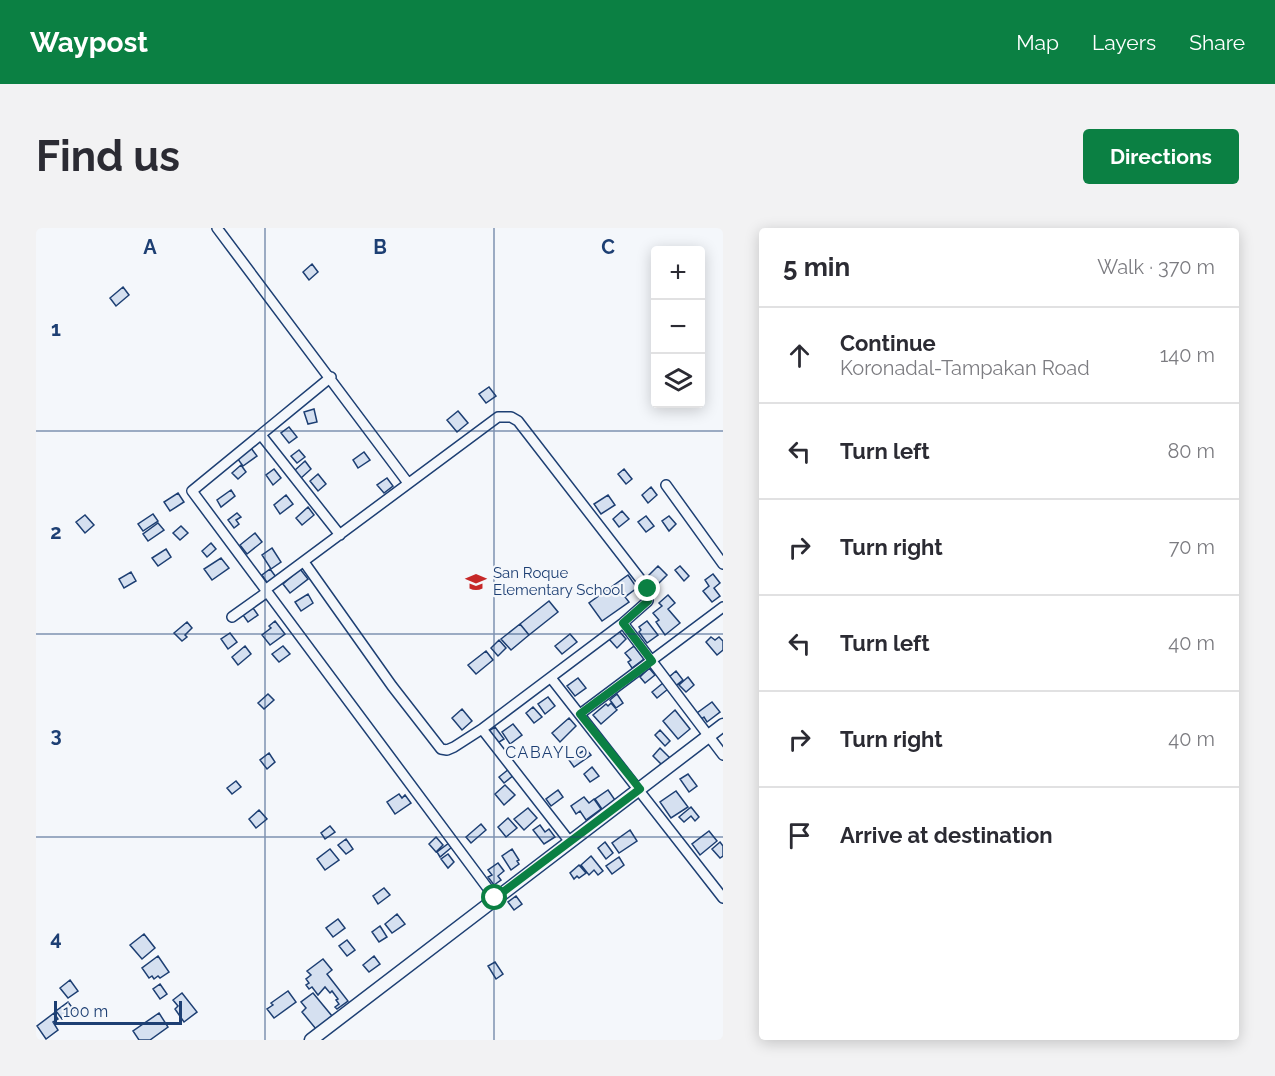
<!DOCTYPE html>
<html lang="en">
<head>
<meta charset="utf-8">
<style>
  body { margin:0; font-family:Raleway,sans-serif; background:#f2f2f3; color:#2b2b33 }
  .controls { position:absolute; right:18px; top:18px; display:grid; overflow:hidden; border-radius:6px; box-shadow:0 3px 15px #0003 }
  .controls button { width:54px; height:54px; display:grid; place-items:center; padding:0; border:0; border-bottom:2px solid #e1e1e2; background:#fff; color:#2b2b33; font:30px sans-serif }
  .scale { position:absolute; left:18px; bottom:15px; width:128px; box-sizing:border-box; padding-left:6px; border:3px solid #1d3f73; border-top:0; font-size:16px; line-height:21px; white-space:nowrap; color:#1d3f73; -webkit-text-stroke:4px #f4f7fb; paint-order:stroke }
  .stop { position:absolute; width:18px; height:18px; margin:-14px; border:4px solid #0b8043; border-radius:50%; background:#fff }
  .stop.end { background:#0b8043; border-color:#fff; box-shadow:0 2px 6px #0008 }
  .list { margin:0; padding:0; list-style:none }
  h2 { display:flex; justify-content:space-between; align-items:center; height:78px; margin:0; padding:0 24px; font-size:26px }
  h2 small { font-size:20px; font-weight:400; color:#7c7c81 }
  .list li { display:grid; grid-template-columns:39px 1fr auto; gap:18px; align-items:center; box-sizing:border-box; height:96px; padding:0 24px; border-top:2px solid #e1e1e2 }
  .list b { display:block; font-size:22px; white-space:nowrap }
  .list p { margin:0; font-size:20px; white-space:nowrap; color:#7c7c81 }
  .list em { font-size:20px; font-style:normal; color:#7c7c81 }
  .icon { flex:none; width:33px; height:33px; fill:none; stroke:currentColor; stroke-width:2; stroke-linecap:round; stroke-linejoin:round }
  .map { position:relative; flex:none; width:687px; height:812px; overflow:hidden; border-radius:6px }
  header { display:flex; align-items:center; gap:36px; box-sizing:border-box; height:84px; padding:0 30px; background:#0b8043; color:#fff }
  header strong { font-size:28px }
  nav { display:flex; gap:33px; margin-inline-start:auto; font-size:21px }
  .intro { display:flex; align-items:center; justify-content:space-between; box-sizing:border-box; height:144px; padding:0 36px }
  h1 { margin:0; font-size:42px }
  .button { padding:15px 27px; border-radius:6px; background:#0b8043; color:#fff; font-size:21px; font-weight:700 }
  main { display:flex; gap:36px; padding:0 36px }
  aside { flex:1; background:#fff; border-radius:6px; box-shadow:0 3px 15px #0003 }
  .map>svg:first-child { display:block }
</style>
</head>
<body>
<header>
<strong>Waypost</strong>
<nav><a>Map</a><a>Layers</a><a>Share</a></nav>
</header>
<div class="intro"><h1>Find us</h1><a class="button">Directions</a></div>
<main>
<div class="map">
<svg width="687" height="812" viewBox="0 0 687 812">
  <rect width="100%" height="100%" fill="#f4f7fb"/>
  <!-- building -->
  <path fill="#d5e0f0" stroke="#1d3f73" stroke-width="1.5" d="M276,36L282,44L273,52L267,44Z
    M87,59L93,67L80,78L74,70Z
    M453,159L460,168L450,175L443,166Z
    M278,181L281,194L272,196L268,184Z
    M422,183L432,195L421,204L411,192Z
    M253,199L261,209L253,215L245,205Z
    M215,220L221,228L207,238L201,230Z
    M263,222L269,229L261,235L255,228Z
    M328,224L334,232L322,240L317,232Z
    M269,233L275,241L264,251L258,243Z
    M205,237L210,244L202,251L196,245Z
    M238,241L245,250L237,257L230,247Z
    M588,241L596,251L590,256L582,246Z
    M282,246L290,256L282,263L274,253Z
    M351,250L357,258L348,265L341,257Z
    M615,259L621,267L612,275L606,267Z
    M195,262L199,268L185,279L181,272Z
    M142,265L148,274L134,283L128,274Z
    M250,267L257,276L244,286L238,277Z
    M572,267L579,277L565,286L558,276Z
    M272,279L278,287L266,297L260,290Z
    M586,283L593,291L583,299L577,291Z
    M201,285L205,289L200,292L203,296L198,300L192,292Z
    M117,286L122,293L107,303L102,296Z
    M49,287L58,297L49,305L40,294Z
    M610,288L618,298L610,304L602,294Z
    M633,288L640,296L633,303L626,293Z
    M122,295L128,302L112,313L107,306Z
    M145,298L152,305L144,312L137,305Z
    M219,305L226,314L211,326L204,317Z
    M175,315L180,321L171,329L166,323Z
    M236,320L245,334L235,341L226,327Z
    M130,321L135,329L122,338L116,330Z
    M185,330L193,340L176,352L168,341Z
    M622,338L631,347L621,357L612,348Z
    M644,338L653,348L648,353L639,342Z
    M234,341L240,349L232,356L226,347Z
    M264,341L272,351L254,365L247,356Z
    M95,344L100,353L88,360L83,351Z
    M677,346L684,355L678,360L684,368L676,374L667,363L673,358L669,352Z
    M592,347L601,360L589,369L593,374L566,393L553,375Z
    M272,366L277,375L265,383L259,374Z
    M632,367L639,375L632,381L644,395L629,407L620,394L623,392L617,385L626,378L623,375Z
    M513,373L522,384L493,407L484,396Z
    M217,380L222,387L212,394L207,387Z
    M239,393L249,406L234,417L226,407L235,400L233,398Z
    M611,393L622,407L611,415L603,404L605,402L603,399Z
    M151,394L156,400L149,407L151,409L146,413L138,405Z
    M484,396L493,407L475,422L465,411Z
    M583,403L590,411L581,420L573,411Z
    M194,405L201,414L192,421L185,411Z
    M534,406L541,414L526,426L519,418Z
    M675,409L679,412L683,409L687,413V422L681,427L670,414Z
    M463,412L470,420L462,428L455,420Z
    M209,418L215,426L202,437L196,429Z
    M247,418L254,426L243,434L236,426Z
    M598,418L608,431L596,440L592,434L595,432L589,425Z
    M450,423L457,432L440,446L432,437Z
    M613,440L619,447L609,455L604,449Z
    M640,443L647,452L638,459L632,450Z
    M652,449L658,457L650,464L643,457Z
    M542,450L550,460L539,468L531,458Z
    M627,455L632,461L621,470L616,464Z
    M232,466L238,472L228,481L222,475Z
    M581,466L587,475L580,480L574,472Z
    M512,469L519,478L509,486L502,476Z
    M676,474L684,484L671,494L668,489L665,491L661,485Z
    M575,475L581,482L565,496L557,487L570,476L572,478Z
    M497,479L506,489L498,495L490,485Z
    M426,481L436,493L426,502L416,490Z
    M639,482L654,501L642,511L627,493Z
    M533,490L540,498L524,514L516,505Z
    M477,496L486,507L474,516L466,504Z
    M459,499L468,511L460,516L451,504Z
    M624,502L634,513L629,518L619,507Z
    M624,520L634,530L627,538L617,528Z
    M550,521L555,527L538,539L533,532Z
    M233,525L239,534L231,541L224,532Z
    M556,539L563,548L554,554L548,546Z
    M473,541L478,547L468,555L463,549Z
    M652,546L661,558L653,564L644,551Z
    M200,553L205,559L196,566L191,560Z
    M469,557L479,567L468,577L459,566Z
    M522,562L527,569L515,578L510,571Z
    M572,562L581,575L568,584L559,571Z
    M640,563L652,579L635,590L624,574Z
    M363,566L366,570L369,567L375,575L359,586L351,574Z
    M548,569L553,575L558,571L565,581L550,592L544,583L540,586L535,578Z
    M655,579L663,589L659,593L655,588L648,594L643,589Z
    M492,580L501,590L488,602L478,591Z
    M223,582L231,591L220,600L213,591Z
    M472,590L481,600L470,609L462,599Z
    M445,596L450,602L435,615L430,609Z
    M504,597L509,604L513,601L519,609L508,616L497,602Z
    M294,598L299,604L289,611L285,605Z
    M594,602L601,613L583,625L576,615Z
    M673,603L681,613L664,627L656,616Z
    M400,609L407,617L400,624L393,616Z
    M310,611L317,621L310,626L302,617Z
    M569,614L577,625L570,631L562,620Z
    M684,614L687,618V628L684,630L676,621Z
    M413,615L416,619L404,629L401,624Z
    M294,621L303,632L289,642L281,631Z
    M476,621L483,632L481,633L483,636L475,642L466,628Z
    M412,626L418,634L412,640L405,631Z
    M555,628L567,643L562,647L558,642L553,647L545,637Z
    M583,629L588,637L576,646L570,638Z
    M462,635L468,643L462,648L465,652L458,657L452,649L456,647L452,642Z
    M543,637L550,645L543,650L541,648L538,651L534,645Z
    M348,660L354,667L342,676L337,668Z
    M480,668L486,676L478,682L472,674Z
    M361,686L369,696L356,705L349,696Z
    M302,691L309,700L297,709L290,700Z
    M344,698L351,709L343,714L336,704Z
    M108,706L119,720L106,731L94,717Z
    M311,712L319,722L311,728L303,718Z
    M122,728L133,744L124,750L122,748L118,751L116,748L113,750L106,740Z
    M338,728L344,736L333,744L327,737Z
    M287,731L296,742L291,746L312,773L301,781L299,779L303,776L300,772L302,771L296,763L294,765L289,759L282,767L276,759L273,761L270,757L273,755L270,751L275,747L271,743Z
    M459,734L467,746L460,751L452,738Z
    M34,752L42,763L32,770L24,760Z
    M124,756L131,766L124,771L117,761Z
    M252,763L260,774L238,790L231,781L237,777L235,775Z
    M146,765L161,784L148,794L139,781L142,778L137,772Z
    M277,765L296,788L280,801L266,784L270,780L265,774Z
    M32,774L38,782L26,791L20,783Z
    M18,785L22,791L17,794L22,802L10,811L1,798Z
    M123,785L132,799L114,812H103L97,803Z"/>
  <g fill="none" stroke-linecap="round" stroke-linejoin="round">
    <!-- minor casing -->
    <g stroke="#1d3f73" stroke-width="12">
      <path id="minor" d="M181,0L372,255
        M295,149L156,263L459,670
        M225,207L304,307
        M630,257L687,336
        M229,362L462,189H475L482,193L612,361V373L587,395L446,501L418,519L411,522L405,521L356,458L268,334
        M196,389L231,364
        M587,395L687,527
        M515,450L687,670
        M544,486L687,379
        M446,501L534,614"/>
    </g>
    <!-- major casing -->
    <g stroke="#1d3f73" stroke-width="15">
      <path id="major" d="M275,812L687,497"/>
    </g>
    <!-- minor -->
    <use href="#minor" stroke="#f4f7fb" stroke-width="9"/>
    <!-- major -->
    <use href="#major" stroke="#f4f7fb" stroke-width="12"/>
  </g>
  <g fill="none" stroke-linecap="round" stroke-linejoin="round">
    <!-- route -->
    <path stroke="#0b8043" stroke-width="8" d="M459,670L604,561L544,486L616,433L587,395L612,373V361"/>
  </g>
  <!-- grid -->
  <path fill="none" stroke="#1d3f73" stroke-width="1.5" stroke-opacity="0.55" d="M229,0V812M458,0V812M0,203H687M0,406H687M0,609H687"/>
  <!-- icons -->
  <defs>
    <g id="school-bare" transform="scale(1.62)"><path d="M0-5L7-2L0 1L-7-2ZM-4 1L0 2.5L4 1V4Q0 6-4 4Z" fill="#c62828" stroke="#f4f7fb" stroke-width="2.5" paint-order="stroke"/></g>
  </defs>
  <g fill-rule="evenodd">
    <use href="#school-bare" x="440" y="354"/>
  </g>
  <g text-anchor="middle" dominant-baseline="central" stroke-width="4.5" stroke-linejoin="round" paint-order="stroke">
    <!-- poi labels -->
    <g font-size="15" fill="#1d3f73" stroke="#f4f7fb" text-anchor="start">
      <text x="457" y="345">San Roque<tspan x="457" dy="17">Elementary School</tspan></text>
    </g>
    <!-- neighbourhood labels -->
    <g font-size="16" letter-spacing="1.5" fill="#1d3f73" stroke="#f4f7fb">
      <text x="511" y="524">CABAYLO</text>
    </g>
  </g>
  <g font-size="20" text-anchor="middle" font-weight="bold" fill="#1d3f73" stroke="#f4f7fb" stroke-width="4.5" stroke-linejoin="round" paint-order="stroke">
    <text x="114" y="26">A</text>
    <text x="344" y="26">B</text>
    <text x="572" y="26">C</text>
    <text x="20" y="108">1</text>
    <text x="20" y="311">2</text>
    <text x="20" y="514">3</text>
    <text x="20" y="717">4</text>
  </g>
</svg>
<div class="controls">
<button>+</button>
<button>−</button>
<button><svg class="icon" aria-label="layers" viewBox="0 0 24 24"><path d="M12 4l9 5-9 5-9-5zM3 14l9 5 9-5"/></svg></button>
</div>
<div class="scale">100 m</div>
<div class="stop" style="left:459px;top:670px"></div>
<div class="stop end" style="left:612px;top:361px"></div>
</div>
<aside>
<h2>5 min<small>Walk · 370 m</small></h2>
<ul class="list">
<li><svg class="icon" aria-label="ahead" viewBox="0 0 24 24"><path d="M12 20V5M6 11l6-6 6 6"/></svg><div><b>Continue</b><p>Koronadal-Tampakan Road</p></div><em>140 m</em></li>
<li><svg class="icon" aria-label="left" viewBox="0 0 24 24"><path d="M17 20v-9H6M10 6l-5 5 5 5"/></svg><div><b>Turn left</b></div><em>80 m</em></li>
<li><svg class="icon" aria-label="right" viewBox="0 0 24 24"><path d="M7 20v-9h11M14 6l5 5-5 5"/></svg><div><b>Turn right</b></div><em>70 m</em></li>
<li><svg class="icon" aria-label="left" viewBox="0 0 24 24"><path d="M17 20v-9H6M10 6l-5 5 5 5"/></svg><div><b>Turn left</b></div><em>40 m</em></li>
<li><svg class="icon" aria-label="right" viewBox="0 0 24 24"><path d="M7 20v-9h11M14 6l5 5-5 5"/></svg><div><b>Turn right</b></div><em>40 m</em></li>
<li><svg class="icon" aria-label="arrive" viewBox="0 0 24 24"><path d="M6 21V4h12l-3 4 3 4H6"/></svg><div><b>Arrive at destination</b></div></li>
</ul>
</aside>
</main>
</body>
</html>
